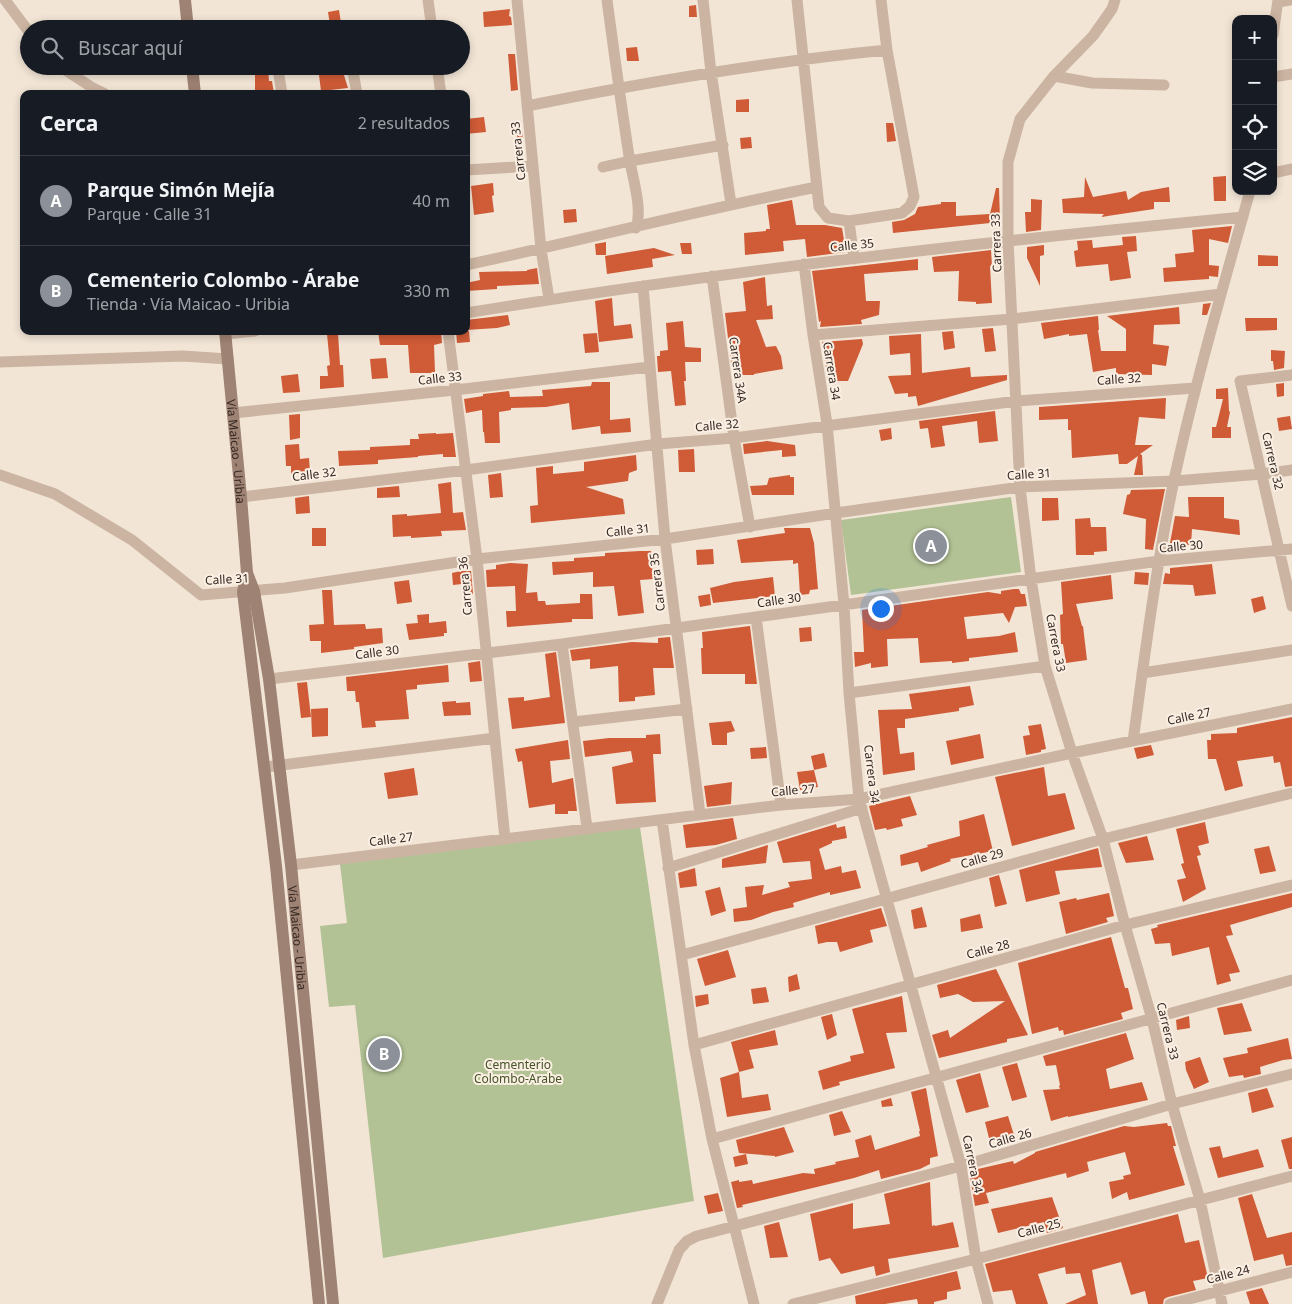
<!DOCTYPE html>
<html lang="es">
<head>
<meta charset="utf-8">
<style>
  body { margin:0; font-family:"Noto Sans",sans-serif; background:#242831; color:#f1f3f6 }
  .controls { position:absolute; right:15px; top:15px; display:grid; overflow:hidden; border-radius:10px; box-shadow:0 2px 8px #0003 }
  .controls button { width:45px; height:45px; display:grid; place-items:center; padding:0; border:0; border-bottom:1px solid #363941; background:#171b24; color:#f1f3f6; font:25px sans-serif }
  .you { position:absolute; left:880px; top:608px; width:18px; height:18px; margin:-12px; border:4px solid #fff; border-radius:50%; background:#1a73e8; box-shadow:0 0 0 8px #1a73e833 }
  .badge { display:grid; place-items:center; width:32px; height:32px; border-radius:50%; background:#8c9099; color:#fff; font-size:16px; font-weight:700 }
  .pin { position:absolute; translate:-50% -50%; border:2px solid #fff; box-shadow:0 1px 5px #0006 }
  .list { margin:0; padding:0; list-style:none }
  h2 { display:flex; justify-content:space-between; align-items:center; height:65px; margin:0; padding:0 20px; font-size:21px }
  h2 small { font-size:16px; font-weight:400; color:#9ea1a6 }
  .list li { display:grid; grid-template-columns:32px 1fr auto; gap:15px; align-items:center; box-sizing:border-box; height:90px; padding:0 20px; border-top:1px solid #363941 }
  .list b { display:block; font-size:19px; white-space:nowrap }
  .list p { margin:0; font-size:16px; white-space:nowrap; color:#9ea1a6 }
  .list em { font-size:16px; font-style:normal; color:#9ea1a6 }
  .icon { flex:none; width:28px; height:28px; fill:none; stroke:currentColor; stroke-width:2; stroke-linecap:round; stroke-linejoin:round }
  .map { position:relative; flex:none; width:1292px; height:1304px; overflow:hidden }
  .search { position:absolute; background:#171b24; box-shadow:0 2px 8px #0003; left:20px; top:20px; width:450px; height:55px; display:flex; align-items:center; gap:12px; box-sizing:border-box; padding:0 18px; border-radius:28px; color:#9ea1a6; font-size:19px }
  .panel { position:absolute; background:#171b24; box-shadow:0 2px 8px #0003; left:20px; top:90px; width:450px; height:245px; border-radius:10px }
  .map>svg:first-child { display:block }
</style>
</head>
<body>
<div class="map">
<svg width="1292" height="1304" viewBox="0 0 1292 1304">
  <rect width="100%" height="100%" fill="#f2e5d6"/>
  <!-- green -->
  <path fill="#b3c295" d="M1011,497L1021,572L851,595L841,520Z
    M640,827L694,1201L383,1258L355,1005L329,1007L320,926L347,923L340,864Z"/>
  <!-- building -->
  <path fill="#cf5b37" d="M696,5L697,17H689V6Z
    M510,9L509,16L511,17L512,25L484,27L483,12Z
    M339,10L341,23L330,25L328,12Z
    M637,47L639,61H627L626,48Z
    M508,54H515L518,90L511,91Z
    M268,68L269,81H272L274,94H255V69Z
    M343,72L348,88L321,91L319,75Z
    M749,99V112H736V100Z
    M484,117L486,132L466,134V119Z
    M886,123H893L896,141L887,142Z
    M518,130H522L523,144L516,145Z
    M751,137L752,148L741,149L740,138Z
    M1226,176V201H1214L1213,177Z
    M1085,177L1093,197L1126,191L1128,200L1141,192L1169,187L1170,202H1154V209L1101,217L1104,214L1063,213L1062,199L1084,197Z
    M493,183L494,195L492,196L494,212L474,215L471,186Z
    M996,188H999L1000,222L893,233L892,222L904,220L915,214L918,207L941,204V202H956V216L990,214Z
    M1031,199L1042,200L1041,230L1026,232L1025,212H1031Z
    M792,200L796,225H825L842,228L846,252L807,257L805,239L783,241L784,251L745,255L744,233L766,231V229H770L767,205Z
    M576,209L577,222L564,223L563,210Z
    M1232,226L1228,243L1209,239V265L1219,266L1218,277L1209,276V279L1164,282L1163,268L1176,267L1175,254L1194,252L1192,230Z
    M1136,236L1137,251L1127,252L1131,278L1110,281L1108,264L1076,267L1074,251L1078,250L1077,241L1092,240L1093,248L1123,245L1122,237Z
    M606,242V255H596L595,244Z
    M680,243H691L692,254H682Z
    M1044,245V255L1040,256V286L1027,258V247Z
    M654,248L675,255L652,259L653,267L607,274L605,256Z
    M991,250L992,266H990L992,303L976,304V302L958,301L959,271L934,272L932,257Z
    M1258,255L1278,256V266H1258Z
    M918,259V270L864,274L866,301H880L879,315L861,320L862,324L820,327L821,321L819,322L812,271Z
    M537,268L539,284L497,286V289L466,291V283L480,280L479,272L527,271V270Z
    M765,277L767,306L772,305L773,319L756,320L766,347L776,346L781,356L783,369L754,374V375H735L734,363H731L725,313L746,311L743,282Z
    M612,298L614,326L631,324L633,338L599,342L595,301Z
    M1211,303L1207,315H1202L1203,304Z
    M1179,307L1180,324L1154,325L1153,344L1169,346L1166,366L1152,364V375L1116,374V368L1093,372L1087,334L1069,336V334L1044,339L1041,323L1098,316L1099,330H1098L1101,351H1126V329L1107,316Z
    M508,315L510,325L497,328L466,330V320Z
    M1245,318H1277V330L1246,331Z
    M683,321L685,347L701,348V362H685L686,381H684L686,405L675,406L671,371L658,372L657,356H660V351L668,350L666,323Z
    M993,328L996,351L985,352L982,329Z
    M378,331H441L442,343L434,345L435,373H410L408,345H380Z
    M456,331H469L470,342L457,343Z
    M953,331L955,348L944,350L942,332Z
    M338,333L340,365H343L344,387L320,389V376H328L327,366L330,365L327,334Z
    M597,333L599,352L585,353L583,334Z
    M921,334L922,373L970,367L971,377L1007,375V380L918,406L916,396L908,397V393L895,394L888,376L911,375L910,353L890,355L889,336Z
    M862,339L863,344L848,381H828L822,342Z
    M1271,350L1285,351L1284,368L1274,370L1273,361H1271Z
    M386,358L388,378L372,379L370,359Z
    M298,374L300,392L283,393L281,376Z
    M592,382H610V420L630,418L631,432L601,434L600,426L572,430L569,403L546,407L511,408V410L499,412L500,443H485L484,432H483L482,410L466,413L464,399L483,396V394L509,391L510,397L543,396L542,390L591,386Z
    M1284,383V396L1277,397L1276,384Z
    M1228,388L1229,411L1230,412L1227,427H1231V438H1212V427H1216L1223,399H1216V389Z
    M1166,398L1165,419L1139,417L1135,445H1153L1140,454L1142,455L1143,475H1134L1138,456L1127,464H1119L1118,454L1072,458L1071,430H1068V419L1039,420V407Z
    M995,411L998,441L979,443L977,421L942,426L945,446L931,448L928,428L920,429L919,421Z
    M300,414V438L290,440L289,415Z
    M1290,416L1292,429L1279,431L1277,418Z
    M891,428L892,439L881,441L879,430Z
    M436,433V434L453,433L456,457H443V454L418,456V457L378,460V464L339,466L338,451L370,450V447L410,445V439H419L418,434Z
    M767,441L795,445L796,456L782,457V450L744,454L743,444Z
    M299,444L300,459L309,458L310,472L291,474V466H286L285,445Z
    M694,449L695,472H679L678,450Z
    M636,455L637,470L629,473L628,481L586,487L623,499L625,514L531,523L530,506L538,505L536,468L553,466V474L584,471V462Z
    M501,473L503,497L490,498L488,475Z
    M790,475V477H794V495H752L750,486L767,485L769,478Z
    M451,482L453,513L463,512L466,530L441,531L442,536L411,538V536L393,537L392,515L407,514V516L441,513L438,484Z
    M399,486L400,497L377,498V488Z
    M1165,489L1153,550L1145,549L1146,519L1123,514L1127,495L1130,494L1131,490Z
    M309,496L310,513L296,514L295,498Z
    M1188,497H1224V518L1239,520L1240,535L1192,529L1191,545L1170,543L1175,516L1189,517Z
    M1042,498H1058L1059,520L1042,521Z
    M1090,518L1091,527H1106L1107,551L1094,552V555H1076L1075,519Z
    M312,528H326V546H312Z
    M784,528H810L814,543L818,589L810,590L809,594L800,595L798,563L793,564V560L741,563L737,540L785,533Z
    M713,549L714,564L697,565L696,550Z
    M640,551H651L653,579L640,580L644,613L618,616L614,586L593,587V572L553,575L552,562L574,561V558L605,556V553Z
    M510,563L528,564L526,593L537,592L538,601H545L546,605L580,603V594H592L593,619H572V622L507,627L506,611H516L515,586L487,587L486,570L496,569V565Z
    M1212,564L1216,594L1195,596L1193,585L1163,584L1165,573L1170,574V568Z
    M461,571H471L473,594L463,595L462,584L453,585L452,573Z
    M1135,572L1149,573L1148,585L1134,584Z
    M1111,575L1113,599L1076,604L1082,626H1083L1087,660L1066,663L1063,644H1061L1060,615L1063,614L1061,582Z
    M773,577L775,596L713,603L710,588L734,582Z
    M409,580L412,602L397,604L394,582Z
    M1014,589H1019L1021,594H1025L1027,606L1015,607L1009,623L1003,613L964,617L967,639L999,636L1015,632L1018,652L969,658V661L952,663V661L920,663L918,638L887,639L888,666L871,668V663L855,667L854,652H864L862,610L988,592L1001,594V591Z
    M322,590H332L334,625L365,624L366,629L382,628L383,643L354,647V649L321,653V641H310L309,625L324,624Z
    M710,594L711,605L700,607L698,596Z
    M1263,596L1266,609L1254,613L1251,599Z
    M429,614V623L446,621L447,633H444V636L409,640L406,624L418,623L417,615Z
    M750,626L757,684H745V674H702L701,648H703L702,632Z
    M811,627L812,641L800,642L799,628Z
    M670,637L674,668H653L655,695L635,697V701L619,702L618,666L590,669V659L572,661L570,650L632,642L658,643V638Z
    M556,652L565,723L512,729L508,698L524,697V701L550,697L545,654Z
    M480,661L482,681L470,682L468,663Z
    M448,665L449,682L417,685V689L406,690L409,719L375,721L376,727L362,728L359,702H356L355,691H347L346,677Z
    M307,682L311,717L301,718L297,683Z
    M970,686L974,705L959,708V711L905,719V728H897L900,754L914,752L915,770L883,775L878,710L912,709L909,694Z
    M456,701V703L470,702L471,715L444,716L442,702Z
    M328,708V736L312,737L311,709Z
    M1292,717V786L1285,787L1280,762L1274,763L1273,756L1237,761L1243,786L1225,791L1216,759H1208L1207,740H1211V734L1237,733V728Z
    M731,721L735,731L727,733V745H712L709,723Z
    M1041,724L1046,749L1041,750V752L1026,755L1023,736L1030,735L1028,726Z
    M660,734L661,754H653L656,802L616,804L612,767L633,762L631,751L585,757L583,741L609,738H646V735Z
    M980,734L984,758L951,765L946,741Z
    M568,740L570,759L550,761L552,783L573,778L577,811H568V814H555V804L529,808L522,761L518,762L515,749Z
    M1151,745L1154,755L1137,759L1134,748Z
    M766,747L767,758L751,759L750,748Z
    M824,753L827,767L814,770L811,756Z
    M1044,767L1048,796L1065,793L1075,829L1012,846L995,777Z
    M414,768L418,795L388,799L384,773Z
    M814,770L818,787L800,790L797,772Z
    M732,782L731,804L707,807L704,786Z
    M910,796L917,815L901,819L903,826L887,830L886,828L875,830L869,806Z
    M984,814L993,851L950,859L951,861L921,872L918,862L901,866L900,855L928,847L927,845L960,836L959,821Z
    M733,818L737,839L716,845L686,848L683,825Z
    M1205,822L1209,843L1198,846L1201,855L1197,856L1206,889L1183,902L1177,880L1186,878L1181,864L1184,863L1176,829Z
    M836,824L837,828L845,826L847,838L832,841V843L819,849L825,870L841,866L842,873L856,870L861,888L830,895V892L793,903L794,907L773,912L751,920L734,922L733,909L747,907L745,887L764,885L762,895L790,887L788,882L812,879L810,861L783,863L777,842Z
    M1147,836L1154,860L1126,863L1118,843Z
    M768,845L766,863L722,868V859Z
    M1269,846L1276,871L1260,874L1254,849Z
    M1098,848L1102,867L1055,871L1060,894L1026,902L1019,870Z
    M695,868L697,886L680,888L678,873Z
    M999,875L1007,904L995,907L989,878Z
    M720,887L726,911L711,916L705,891Z
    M1109,893L1114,916L1106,918L1108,922L1066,934L1059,902L1076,898L1077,900Z
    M1292,893V907L1230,925L1233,935L1226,936L1240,972L1229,974L1231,981L1217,985L1209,947L1172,956L1170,943L1155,944L1151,929L1158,927L1157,925Z
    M922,907L927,927L914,929L911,910Z
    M881,908L887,926L870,930L873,942L840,952L837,942H827L818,944L815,926Z
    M980,914L983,928L961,932L960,919Z
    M1111,937L1125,988H1128L1133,1009L1121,1013L1123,1019L1064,1035L1063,1030L1059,1031L1058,1027L1032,1034L1018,963Z
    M728,950L736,977L705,986L697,959Z
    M996,969L1028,1035L1007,1039V1042L939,1058L932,1035L948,1030L950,1038L1005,1001L973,1002L958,994L940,998L937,985Z
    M797,974L800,989L789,992L788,977Z
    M766,987L769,1002L753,1004L751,989Z
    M708,994L709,1004L696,1007L695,996Z
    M902,996L907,1032L886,1033L895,1068L839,1082L840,1085L823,1090L818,1071L851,1061L850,1056L864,1053L852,1009Z
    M1242,1003L1252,1031L1224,1035L1217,1008Z
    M832,1014L837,1035L827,1040L821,1017Z
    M1189,1016L1190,1028L1177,1030L1176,1020Z
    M775,1030L778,1045L749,1050L754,1068L739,1072L731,1042Z
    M1126,1033L1134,1059L1106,1069L1110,1089L1142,1082L1148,1100L1068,1117V1116L1051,1121L1043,1090L1060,1089L1059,1086L1060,1085L1056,1065L1046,1066L1043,1056Z
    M1288,1038L1292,1059L1283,1060L1260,1067L1261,1074L1244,1078L1243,1075L1229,1077L1223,1058L1248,1053L1247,1048Z
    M1200,1057L1209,1082L1194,1089L1186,1070L1185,1062Z
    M1017,1063L1027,1097L1012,1101L1002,1067Z
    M739,1072L742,1098L768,1094L771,1110L727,1117L720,1078Z
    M980,1073L989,1107L966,1113L956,1080Z
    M926,1088L938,1156L930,1158V1164L920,1169L881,1179L879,1170L854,1178L742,1205L743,1207L737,1208L731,1182L739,1180V1182L752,1180L753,1184L803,1173L815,1174L814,1169L836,1164L835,1162L859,1157L855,1140L871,1135L875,1150L920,1136L919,1131H920L911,1092Z
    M1267,1088L1274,1107L1252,1113L1248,1093Z
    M891,1098L893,1106L882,1107L881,1101Z
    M842,1111L851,1132L834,1136L829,1115Z
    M1008,1116L1014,1135L990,1142L985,1122Z
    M1167,1123L1168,1126H1171L1176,1146H1173L1185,1185L1129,1200L1127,1192L1112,1199L1109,1182L1124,1179L1123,1176L1131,1174L1125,1152L1087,1162L1089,1171L1067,1178L1066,1173L986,1193L989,1203L975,1206L969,1171L1013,1161L1014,1164L1035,1153V1152L1124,1126L1134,1127Z
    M784,1127L794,1152L775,1157V1156L739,1153L736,1140Z
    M1292,1137V1169H1289L1281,1140Z
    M1220,1146L1223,1158L1258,1149L1264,1167L1218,1178L1209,1148Z
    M746,1154L748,1164L735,1167L733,1157Z
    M930,1182L932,1226L935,1225V1226L953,1222L959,1247L888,1259L890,1272L876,1276L874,1266L841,1274L830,1258L819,1261L810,1214L853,1203V1229L890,1224L884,1194Z
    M718,1193L723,1211L708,1214L704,1196Z
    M1252,1194L1267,1238L1292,1232V1265L1286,1266L1283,1254L1254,1261L1238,1198Z
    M1052,1197L1063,1228L1047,1233L1044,1222L998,1233L991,1209Z
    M1178,1214L1185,1243L1199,1240L1208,1278L1193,1281L1196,1290L1168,1297L1164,1299L1163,1304H1148L1145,1291L1131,1295L1121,1262L1092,1270L1098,1304H1065L1086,1295L1080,1273L1066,1274L1065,1267L1038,1274L1048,1304H1016L1012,1290L993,1292L985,1264Z
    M779,1222L788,1257L770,1258L764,1226Z
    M957,1271L961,1289L947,1292V1299L934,1302V1304H918L917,1299L885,1304H856L855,1296Z
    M1262,1288L1269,1304H1250L1246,1292Z"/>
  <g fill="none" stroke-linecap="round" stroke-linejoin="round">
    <!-- street -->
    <path stroke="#cbb4a1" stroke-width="11" d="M5,0L29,32
      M428,0L432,29
      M517,0L541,249L549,299
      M607,0C614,52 621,104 629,156C632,177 643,208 636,228
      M703,0L711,72L731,204
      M797,0L819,207L828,218L849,221L902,213L910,206L914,197L887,50L881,0
      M1115,0L1112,9L1093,36L1054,76L1020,119L1008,162V240L1020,487L1031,579L1045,666L1072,753L1103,839L1125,925L1152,1019L1172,1104L1200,1200L1222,1304
      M1278,2L1290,0
      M1273,35L1278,0
      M59,66L93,88L105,94
      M352,66L357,94
      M437,66L441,94
      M278,69L282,94
      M1054,76L1092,83L1164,85
      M1273,77L1292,74
      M527,106C646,82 765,62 887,50
      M603,167L630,161L723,145
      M466,170L533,166
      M1273,173L1292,169
      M849,221L854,259
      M804,264L813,335L827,424L844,605L849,693L859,799L961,1166L976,1259L988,1304
      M466,265C583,240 699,210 817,187
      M712,276L734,438L750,527
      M643,286L665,539L700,814
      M466,313C724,271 983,242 1243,217
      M448,331L477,559L505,839
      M225,334L255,331
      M813,335L1012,319L1221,294
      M0,362L183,356L228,359
      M1292,375L1240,381L1292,606
      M233,413L455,390L649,367
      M0,475L55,494L132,540L201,595L285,588L477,559L665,539L836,513L1020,487L1174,481L1262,474L1292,470
      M241,497L466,470L658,444L734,438L1017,401L1195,388
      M756,617L781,805
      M562,644L587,828
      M1142,673L1292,650
      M269,679L562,644L1159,561L1292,549
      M849,693L1045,666
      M573,722L687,709
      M1133,741C1145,654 1156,566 1174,480C1195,383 1223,287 1250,191
      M266,767L495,738
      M662,820L694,1045L712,1139L754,1304
      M291,865L781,805L859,799L1072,753L1292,709
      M668,868L862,808
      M682,955L1103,839L1292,793
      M694,1045L1125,925L1292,885
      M712,1139L1292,980
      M657,1304L679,1250L687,1241L697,1236L961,1166L1172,1104L1292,1074
      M793,1304L976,1259L1292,1176
      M1170,1304L1292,1272"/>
    <!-- secondary -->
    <g stroke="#9e8273" stroke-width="12">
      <path d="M185,0L188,29"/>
      <path d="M192,66L195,94"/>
      <path id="s1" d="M225,331L241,497L247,573L243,592L276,866L319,1304"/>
      <path id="s2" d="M247,573L254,591L269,679L291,865L333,1304"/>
    </g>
  </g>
  <g text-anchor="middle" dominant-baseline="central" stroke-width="4" stroke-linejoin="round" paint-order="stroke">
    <!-- street labels -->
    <g font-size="12" fill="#352924" stroke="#faefe2">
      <text transform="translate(518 151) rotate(-96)">Carrera 33</text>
      <text transform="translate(996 243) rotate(-92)">Carrera 33</text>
      <text transform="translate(852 245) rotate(-6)">Calle 35</text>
      <text transform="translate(738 370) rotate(82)">Carrera 34A</text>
      <text transform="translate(832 371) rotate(81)">Carrera 34</text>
      <text transform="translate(440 378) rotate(-6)">Calle 33</text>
      <text transform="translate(1119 379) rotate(-4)">Calle 32</text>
      <text transform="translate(717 425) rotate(-5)">Calle 32</text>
      <text stroke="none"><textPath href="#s1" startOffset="121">Vía Maicao - Uribia</textPath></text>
      <text transform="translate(1273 461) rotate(77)">Carrera 32</text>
      <text transform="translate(314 474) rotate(-7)">Calle 32</text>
      <text transform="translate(1029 474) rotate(-4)">Calle 31</text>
      <text transform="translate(628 530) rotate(-6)">Calle 31</text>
      <text transform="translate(1181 546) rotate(-5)">Calle 30</text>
      <text transform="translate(227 579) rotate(-3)">Calle 31</text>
      <text transform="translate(657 582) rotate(-97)">Carrera 35</text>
      <text transform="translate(465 586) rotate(-95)">Carrera 36</text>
      <text transform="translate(779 600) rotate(-8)">Calle 30</text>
      <text transform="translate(1056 643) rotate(79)">Carrera 33</text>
      <text transform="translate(377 652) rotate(-7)">Calle 30</text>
      <text transform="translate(1189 716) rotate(-12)">Calle 27</text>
      <text transform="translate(872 774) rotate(83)">Carrera 34</text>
      <text transform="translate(793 790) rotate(-5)">Calle 27</text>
      <text transform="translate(391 839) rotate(-7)">Calle 27</text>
      <text transform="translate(982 858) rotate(-16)">Calle 29</text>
      <text stroke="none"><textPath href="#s2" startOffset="369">Vía Maicao - Uribia</textPath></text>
      <text transform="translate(988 949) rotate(-15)">Calle 28</text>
      <text transform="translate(1168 1031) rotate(76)">Carrera 33</text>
      <text transform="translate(1010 1138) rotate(-16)">Calle 26</text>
      <text transform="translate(973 1164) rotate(78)">Carrera 34</text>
      <text transform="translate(1039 1228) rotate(-15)">Calle 25</text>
      <text transform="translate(1228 1274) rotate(-15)">Calle 24</text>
    </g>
    <!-- park labels -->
    <g font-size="12" fill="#445427" stroke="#faefe2">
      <text x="518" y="1064">Cementerio<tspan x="518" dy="14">Colombo-Arabe</tspan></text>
    </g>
  </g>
</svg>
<div class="controls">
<button>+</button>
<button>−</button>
<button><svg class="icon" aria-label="locate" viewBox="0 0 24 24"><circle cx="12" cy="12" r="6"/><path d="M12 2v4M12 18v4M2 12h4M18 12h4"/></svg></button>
<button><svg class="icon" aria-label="layers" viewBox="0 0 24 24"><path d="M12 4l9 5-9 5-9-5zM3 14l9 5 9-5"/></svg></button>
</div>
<div class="you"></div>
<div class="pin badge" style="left:931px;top:546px">A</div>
<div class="pin badge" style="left:384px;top:1054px">B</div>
<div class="search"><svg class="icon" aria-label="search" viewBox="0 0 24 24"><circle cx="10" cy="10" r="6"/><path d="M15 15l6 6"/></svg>Buscar aquí</div>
<section class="panel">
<h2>Cerca<small>2 resultados</small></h2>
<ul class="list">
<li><span class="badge">A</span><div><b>Parque Simón Mejía</b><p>Parque · Calle 31</p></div><em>40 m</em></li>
<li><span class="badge">B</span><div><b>Cementerio Colombo - Árabe</b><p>Tienda · Vía Maicao - Uribia</p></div><em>330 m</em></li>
</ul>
</section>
</div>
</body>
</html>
